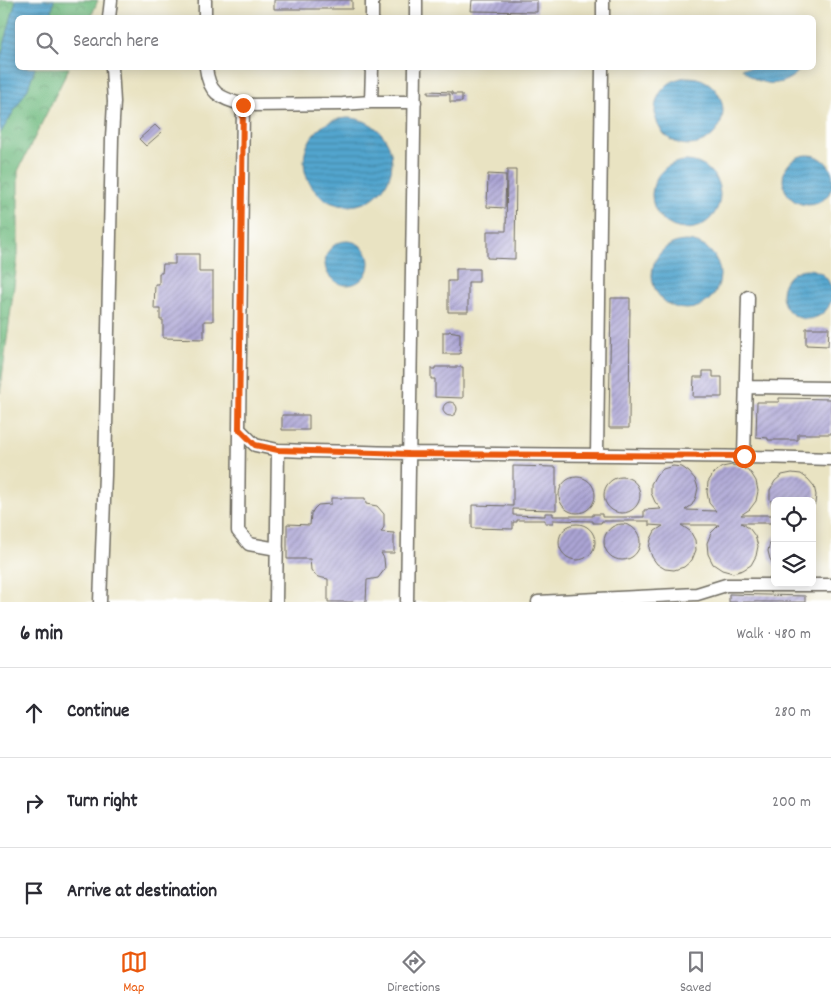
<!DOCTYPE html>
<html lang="en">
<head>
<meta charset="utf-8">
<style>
  body { margin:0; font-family:Dekko,sans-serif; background:#f2f2f3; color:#2b2b33 }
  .controls { position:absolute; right:15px; bottom:15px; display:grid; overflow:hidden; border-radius:8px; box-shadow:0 2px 12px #0003 }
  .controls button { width:45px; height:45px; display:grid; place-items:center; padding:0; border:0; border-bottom:1px solid #e1e1e2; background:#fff; color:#2b2b33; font:25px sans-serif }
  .stop { position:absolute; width:15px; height:15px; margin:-11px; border:4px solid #ea580c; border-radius:50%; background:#fff }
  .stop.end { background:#ea580c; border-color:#fff; box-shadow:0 1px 5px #0008 }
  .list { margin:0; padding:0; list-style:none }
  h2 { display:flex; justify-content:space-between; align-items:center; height:65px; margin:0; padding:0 20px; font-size:21px }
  h2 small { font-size:16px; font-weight:400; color:#7c7c81 }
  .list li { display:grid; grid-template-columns:32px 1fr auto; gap:15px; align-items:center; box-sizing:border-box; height:90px; padding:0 20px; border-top:1px solid #e1e1e2 }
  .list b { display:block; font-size:19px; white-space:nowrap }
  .list em { font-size:16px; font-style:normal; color:#7c7c81 }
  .icon { flex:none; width:28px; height:28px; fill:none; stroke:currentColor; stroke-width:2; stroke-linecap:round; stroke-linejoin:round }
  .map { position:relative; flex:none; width:831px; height:602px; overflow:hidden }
  .search { position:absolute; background:#fff; box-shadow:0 2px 12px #0003; left:15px; right:15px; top:15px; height:55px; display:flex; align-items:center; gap:12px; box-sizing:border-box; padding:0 18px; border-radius:8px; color:#7c7c81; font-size:19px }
  .sheet { height:335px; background:#fff }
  nav { display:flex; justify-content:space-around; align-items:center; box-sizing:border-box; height:70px; border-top:1px solid #e1e1e2; background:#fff; font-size:14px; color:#7c7c81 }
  nav a { display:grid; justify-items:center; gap:2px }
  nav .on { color:#ea580c }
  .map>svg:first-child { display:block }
</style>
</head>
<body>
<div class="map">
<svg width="831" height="602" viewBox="0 0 831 602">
  <defs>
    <pattern id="forest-crowns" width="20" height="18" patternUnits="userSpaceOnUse" patternTransform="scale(1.25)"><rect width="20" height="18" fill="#73bc82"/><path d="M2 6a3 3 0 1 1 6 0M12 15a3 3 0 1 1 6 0" fill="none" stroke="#5f996b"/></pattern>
    <pattern id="water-rules" width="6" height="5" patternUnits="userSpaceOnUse" patternTransform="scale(1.25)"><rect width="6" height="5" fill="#52a5ce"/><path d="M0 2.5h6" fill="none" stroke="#4487a7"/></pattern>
    <pattern id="building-hatch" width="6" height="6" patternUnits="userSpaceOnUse" patternTransform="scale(1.25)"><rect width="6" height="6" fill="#aba4d4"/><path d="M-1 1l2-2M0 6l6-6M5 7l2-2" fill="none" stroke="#8b86ac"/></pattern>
  </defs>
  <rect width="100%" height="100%" fill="#fff"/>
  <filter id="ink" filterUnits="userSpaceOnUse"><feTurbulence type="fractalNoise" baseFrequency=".02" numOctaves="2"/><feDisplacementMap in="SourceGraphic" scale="10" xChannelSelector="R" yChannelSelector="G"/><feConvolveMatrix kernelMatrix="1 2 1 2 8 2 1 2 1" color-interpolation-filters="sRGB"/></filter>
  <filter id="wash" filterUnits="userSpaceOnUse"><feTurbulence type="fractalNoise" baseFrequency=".0096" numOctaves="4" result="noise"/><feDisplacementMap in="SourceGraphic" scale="20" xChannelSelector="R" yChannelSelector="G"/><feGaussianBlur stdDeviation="1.12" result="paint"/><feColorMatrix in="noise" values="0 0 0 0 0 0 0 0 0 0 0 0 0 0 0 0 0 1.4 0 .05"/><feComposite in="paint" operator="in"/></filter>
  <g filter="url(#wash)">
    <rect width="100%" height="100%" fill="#e9e3c2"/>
    <!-- forest -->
    <path fill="url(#forest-crowns)" stroke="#4f7456" d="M0,0H98L91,17L18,18V68H69L18,171V255L0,393Z"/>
    <!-- water -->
    <path fill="url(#water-rules)" stroke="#3e687c" d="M16,0H54L51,17L18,18V68H35L28,88L0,134V60Z
      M742,68H801C785,89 758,88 742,68Z
      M655 111a34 34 0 1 1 68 0a34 34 0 1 1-68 0Z
      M304 162a44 44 0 1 1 88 0a44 44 0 1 1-88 0Z
      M783 180a25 25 0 1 1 50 0a25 25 0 1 1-50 0Z
      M652 195a34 34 0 1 1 68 0a34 34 0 1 1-68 0Z
      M652 275a34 34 0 1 1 68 0a34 34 0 1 1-68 0Z
      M325 263a22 22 0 1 1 44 0a22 22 0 1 1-44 0Z
      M782 294a25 25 0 1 1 50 0a25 25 0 1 1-50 0Z"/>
    <g id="blocks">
      <!-- building -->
      <path fill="url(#building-hatch)" d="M274,0H352V9H274Z
        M472,0H537V12L471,11Z
        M428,91L452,92V94H462V102H450V94H428Z
        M155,125L162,132L146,146L139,139Z
        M507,170H516L515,259L487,258V231H506Z
        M488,174L506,175L505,208L487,207Z
        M175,254H199V272H213V321H204V339L163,338V320H160V309H154L155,284H159V273H162L163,264H175Z
        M456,269H479V282H468V312H448V281H456Z
        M611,298H630L629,428H609Z
        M806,328H829L828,346L806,345Z
        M449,331L460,333V354H443V332H449Z
        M435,367H463V398L435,397V379H431V369H435Z
        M703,371H713V377H722V397H693L694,377H703Z
        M779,398L831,399V434H798V440H768V438L756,437L757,402H779Z
        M443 409a7 7 0 1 1 14 0a7 7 0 1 1-14 0Z
        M282,415H309V430H282Z
        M732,465L742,467L751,473L756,481L758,491L756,501L750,509L741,515H775V523H741L749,528L755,536L758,546L756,556L751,565L743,570L733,573L722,570L713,564L708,554L707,543L711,533L719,525H681L690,531L695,540L696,550L692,560L684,567L674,570L665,569L657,564L652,557L649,548L651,539L655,531L663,526L649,525V521H602L601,523H593V521L553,520V523H545V520H517V522H513V529L472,528V505L513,506V466L556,467V510L513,509V515L545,516V513H553V516H593V514H602V517H644V510L661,509L655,502L651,493V484L656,475L663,469L673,466L682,467L689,472L695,479L698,488L696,497L692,505L685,510L716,511L709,503L707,492L708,482L714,473L722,467Z
        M792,473L801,474L808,479L814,486L816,495L815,504L812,508V501H775V510L770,499V490L775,481L782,475Z
        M604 495a18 18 0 1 1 36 0a18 18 0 1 1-36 0Z
        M559 495a18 18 0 1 1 36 0a18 18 0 1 1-36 0Z
        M331,498H365L366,504L377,506L384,514V527L381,532L394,533V553H381L384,558L385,569L378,578L367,580L366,602H328V579L318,577L314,574L311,570L310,559H287V524L310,525L311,514L314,509L318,505L331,504Z
        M559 542a18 18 0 1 1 36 0a18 18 0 1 1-36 0Z
        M604 542a18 18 0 1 1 36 0a18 18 0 1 1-36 0Z
        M775,535V567L770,559L768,551L770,542Z
        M729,594L805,596V602H729Z"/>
    </g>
  </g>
  <g filter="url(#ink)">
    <use href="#blocks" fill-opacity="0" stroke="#6e6b60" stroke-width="1"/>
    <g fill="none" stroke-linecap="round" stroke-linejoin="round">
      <!-- minor casing -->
      <g stroke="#6e6b60" stroke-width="15">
        <path id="minor" d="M109,18L111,0
          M205,18V0
          M372,18V0
          M416,18V0
          M603,18V0
          M206,68C209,94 219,97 243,105L239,429L255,445L278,450
          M371,102H415
          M243,105L343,104L371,102L372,68
          M746,387L831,388
          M239,429L238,531L249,544L277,549
          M597,455L602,68
          M744,456L748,297
          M100,602L105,475L112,138L114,102L112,68
          M276,602L278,450C462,456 647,453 831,459
          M407,602L415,68
          M538,602L697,594L726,585H831"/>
      </g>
      <!-- minor -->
      <use href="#minor" stroke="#fff" stroke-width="12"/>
    </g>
  </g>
  <g fill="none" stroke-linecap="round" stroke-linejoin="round" filter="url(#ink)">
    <!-- route -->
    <path stroke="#ea580c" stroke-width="6" d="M243,105L239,429L255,445L278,450L409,454L744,456"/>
  </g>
</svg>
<div class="controls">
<button><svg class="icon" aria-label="locate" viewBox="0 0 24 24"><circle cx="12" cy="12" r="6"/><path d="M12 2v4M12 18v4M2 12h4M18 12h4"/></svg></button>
<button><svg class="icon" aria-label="layers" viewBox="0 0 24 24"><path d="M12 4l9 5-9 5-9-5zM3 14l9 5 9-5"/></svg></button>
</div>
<div class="stop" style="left:744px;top:456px"></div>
<div class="stop end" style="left:243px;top:105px"></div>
<div class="search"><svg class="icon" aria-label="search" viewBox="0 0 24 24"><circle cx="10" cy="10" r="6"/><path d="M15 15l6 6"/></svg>Search here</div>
</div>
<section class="sheet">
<h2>6 min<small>Walk · 480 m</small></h2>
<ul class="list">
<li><svg class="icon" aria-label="ahead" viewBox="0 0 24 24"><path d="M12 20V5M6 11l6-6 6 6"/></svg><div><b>Continue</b></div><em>280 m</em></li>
<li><svg class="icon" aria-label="right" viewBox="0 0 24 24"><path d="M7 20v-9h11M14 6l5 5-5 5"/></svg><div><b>Turn right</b></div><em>200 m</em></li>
<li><svg class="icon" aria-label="arrive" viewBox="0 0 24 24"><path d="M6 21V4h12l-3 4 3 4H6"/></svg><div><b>Arrive at destination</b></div></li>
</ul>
</section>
<nav>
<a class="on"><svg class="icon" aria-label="map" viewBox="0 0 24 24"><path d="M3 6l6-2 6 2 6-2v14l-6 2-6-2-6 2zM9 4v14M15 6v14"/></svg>Map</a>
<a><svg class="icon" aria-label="directions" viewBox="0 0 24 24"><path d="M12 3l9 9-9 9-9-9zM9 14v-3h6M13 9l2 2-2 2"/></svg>Directions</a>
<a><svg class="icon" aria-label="saved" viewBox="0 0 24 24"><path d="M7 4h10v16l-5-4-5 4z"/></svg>Saved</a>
</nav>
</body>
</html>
